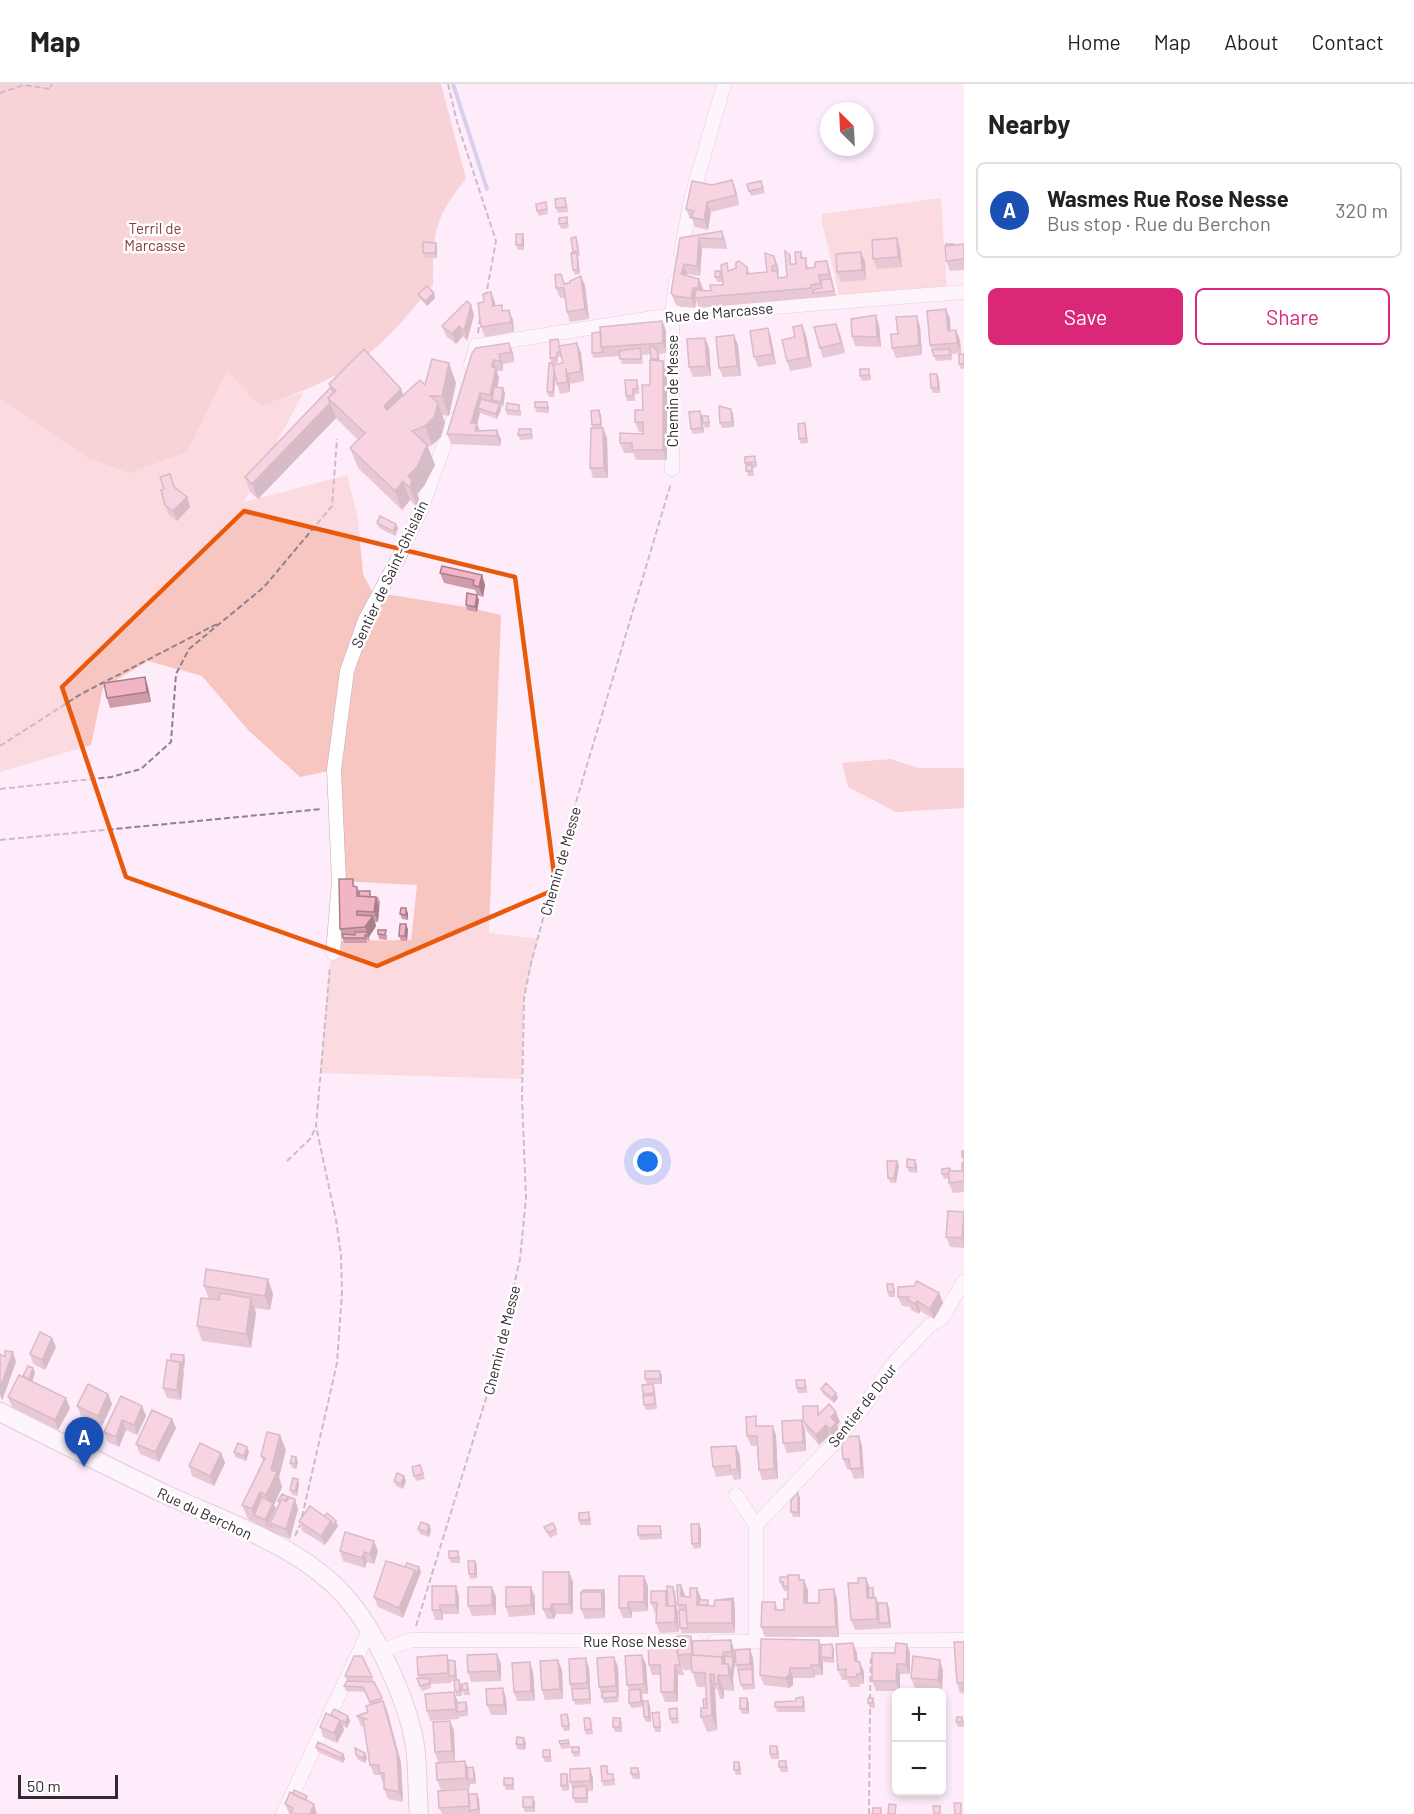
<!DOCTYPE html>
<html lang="en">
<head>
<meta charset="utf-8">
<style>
  body { margin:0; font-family:Barlow,sans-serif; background:#f2f2f2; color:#222 }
  .controls { position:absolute; right:18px; bottom:18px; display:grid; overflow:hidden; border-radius:9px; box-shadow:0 3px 9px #0003 }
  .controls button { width:54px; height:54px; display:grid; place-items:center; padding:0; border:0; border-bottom:2px solid #e0e0e0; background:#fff; color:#222; font:30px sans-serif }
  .compass { position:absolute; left:820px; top:18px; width:54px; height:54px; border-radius:50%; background:#fff; box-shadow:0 3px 9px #0003; rotate:336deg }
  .scale { position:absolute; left:18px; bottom:15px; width:100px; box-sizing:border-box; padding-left:6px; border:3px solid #322a30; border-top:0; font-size:16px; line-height:21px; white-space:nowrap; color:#322a30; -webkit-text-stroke:4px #fff; paint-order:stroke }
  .you { position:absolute; left:648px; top:1078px; width:21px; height:21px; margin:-15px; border:4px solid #fff; border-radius:50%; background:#1a73e8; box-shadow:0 0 0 9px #1a73e833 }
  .badge { display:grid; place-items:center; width:39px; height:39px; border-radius:50%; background:#db2777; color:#fff; font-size:20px; font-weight:700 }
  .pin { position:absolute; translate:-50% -50px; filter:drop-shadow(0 2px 3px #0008) }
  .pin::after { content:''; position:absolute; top:32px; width:21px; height:18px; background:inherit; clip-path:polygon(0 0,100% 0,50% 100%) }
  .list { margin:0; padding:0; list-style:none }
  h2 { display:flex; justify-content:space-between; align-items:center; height:78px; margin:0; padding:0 24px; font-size:26px }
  h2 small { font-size:20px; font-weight:400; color:#767676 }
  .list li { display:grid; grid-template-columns:39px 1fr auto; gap:18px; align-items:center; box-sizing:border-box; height:96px; margin:0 12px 12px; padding:0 12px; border:2px solid #e0e0e0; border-radius:9px }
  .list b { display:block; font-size:22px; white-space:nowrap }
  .list p { margin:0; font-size:20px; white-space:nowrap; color:#767676 }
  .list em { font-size:20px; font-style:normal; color:#767676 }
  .actions { display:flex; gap:12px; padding:18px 24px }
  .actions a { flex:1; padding:14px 0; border:2px solid #db2777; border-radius:9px; text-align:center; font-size:21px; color:#db2777 }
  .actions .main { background:#db2777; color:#fff }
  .map { position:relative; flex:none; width:964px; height:1730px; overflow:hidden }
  header { display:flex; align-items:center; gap:36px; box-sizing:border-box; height:84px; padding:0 30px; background:#fff; border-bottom:2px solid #e0e0e0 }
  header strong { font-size:28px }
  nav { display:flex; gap:33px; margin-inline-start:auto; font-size:21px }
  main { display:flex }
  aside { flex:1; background:#fff }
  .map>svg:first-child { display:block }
</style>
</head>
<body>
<header>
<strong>Map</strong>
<nav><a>Home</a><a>Map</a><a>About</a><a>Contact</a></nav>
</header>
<main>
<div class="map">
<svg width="964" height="1730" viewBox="0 0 964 1730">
  <rect width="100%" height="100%" fill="#feecfa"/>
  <!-- green -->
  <path fill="#f8c6c1" d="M941,114L947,209L841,218L822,139V130Z
    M227,287L260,322L304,308L244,418L347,391L358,435L363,490L376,515L379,509L466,523L501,531L489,849L538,855L524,914L522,995L320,989L329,887L334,857L411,856L417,801L339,797L334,686L300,693L249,647L202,592L148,577L103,604L91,661L0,688V314L84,372L187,368Z"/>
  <!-- forest -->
  <path fill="#efb1aa" d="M0,0H441L466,95C433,135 433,151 433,201C416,220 400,242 381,259C347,290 303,309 260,322L227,287L187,368L129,389L84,372L0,314Z
    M891,675L918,684H964V724L896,728L848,703L842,679Z"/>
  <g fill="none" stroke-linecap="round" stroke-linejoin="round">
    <!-- stream -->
    <path stroke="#a7aade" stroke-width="4" d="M453,0L487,105"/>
    <!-- minor casing -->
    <g stroke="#bfaaba" stroke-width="15">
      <path id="minor" d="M681,169L691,116L724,0
        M471,281L476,262L672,231L964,208
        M672,385V231L676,197
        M333,869L339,797L334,686L347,587L365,536L399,473L422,423L453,336
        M736,1411L756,1441V1558
        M756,1441L833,1360L865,1321L892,1281L929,1242L942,1234L964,1197
        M801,1557L964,1556
        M714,1558L779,1557
        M379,1567L412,1556L695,1557
        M283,1730L369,1547"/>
    </g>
    <!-- tertiary casing -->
    <g stroke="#bfaaba" stroke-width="20">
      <path id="tertiary" d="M0,1328C55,1356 110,1384 167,1411C226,1438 298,1461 344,1511C375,1545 408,1617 415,1662C418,1684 417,1708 419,1730"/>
    </g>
    <!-- path -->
    <path stroke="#8e828c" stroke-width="2" stroke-dasharray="6 3" stroke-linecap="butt" d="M448,0L457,38L496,157L486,211
      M0,9L24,1L50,5L52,0
      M478,249L480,234
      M0,662L81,610L217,540
      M0,705L111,693L141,685L171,658L176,590L189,565L264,503L332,422L337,355
      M0,756L322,725
      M287,1077L311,1054L316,1042
      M302,1433L337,1279L342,1208L341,1172L336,1136L316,1042L330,882
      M295,1452L300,1441
      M416,1542L495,1285L520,1175L526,1114L522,1014L524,914L531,879L562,765L671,399
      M870,1616L871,1571
      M869,1730L870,1622"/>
    <!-- minor -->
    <use href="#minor" stroke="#fff" stroke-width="14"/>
    <!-- tertiary -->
    <use href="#tertiary" stroke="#fff" stroke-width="18"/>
  </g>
  <!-- wall -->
  <path fill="#d09caa" d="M761,97L765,109L751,112L749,107Z
    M736,106L739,121L711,128L708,146L695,143L692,135H690L686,125Z
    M546,118L548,130L539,132L537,127Z
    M567,119L568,128L558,129L556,124Z
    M567,133L569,144L561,145L559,140Z
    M722,147L725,157L727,165L702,164L700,192L687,190V192L699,195L703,207H711L723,201L730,187L747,183L750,190L767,188L765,169L778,182L779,194L787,193L793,180H796L801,168L803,174L809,184L830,187L836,212L699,224L696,217L695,224L677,222L675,219L671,209L680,154Z
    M523,150L524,155V166H518L516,161Z
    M578,158L580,172H578L580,190L575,191L573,186V168Z
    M436,159L437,164V174H425L423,169Z
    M964,160V186L950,187L946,177L954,161Z
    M900,164L902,183L877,185L873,175Z
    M861,168L865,178L866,196L841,198L837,188Z
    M720,187L722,192V198H717L715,193Z
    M561,190L565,200L570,199L581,192L585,202L589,235L570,238L567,228L565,214H560L556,204Z
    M434,209L435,214L427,222L420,215L418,210Z
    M495,218V222L504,227L513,236L514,248L485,253L481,243Z
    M471,221L474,231L467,257L463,252L456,260L446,252L442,242Z
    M946,225L950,235V246L960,256L961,269L952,270V276L936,277L930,261Z
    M662,237L666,247V269L659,270L660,277L667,287V376H636L633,369H624L620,359L643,350V348H639L635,338L643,326L650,301L652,277L651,270L642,271L643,280H622L620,272L593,274L592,269L601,248Z
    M879,241L881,263L855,262L852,252Z
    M920,242L922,271L896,274L892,264L898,250Z
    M768,244L771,254L776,280L758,283L754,273Z
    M840,250L845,269L823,274L820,264Z
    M806,251L812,283L790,287L787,277L795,253Z
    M705,254L709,264L711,292L693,293L689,283Z
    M509,259L513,269L514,278L503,280V287H497L499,294L497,303L503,304L505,309L503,323L501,322V325L497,335L480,329L477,340L480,347L497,346L501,356L500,362L451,360L447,350L472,269Z
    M577,259L581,269L584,297L571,300L570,297V308L560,310L555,293L554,313H549L547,308L563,279L562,273H558V279H551L550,274L561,262Z
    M738,261L741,292L723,293L719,284Z
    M964,270V285H961L959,280Z
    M871,290V296L862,297L860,292Z
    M939,295L940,309H933L931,304Z
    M625,296L639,301V310H635V317H627L626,312Z
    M456,299L449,332L442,331L445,339L441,353L432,361L428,363L435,381L424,402L417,410L419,415L417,423L410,416L402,426L358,384L350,364L358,356L336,334L258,415L250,408L245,393L330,304L329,300L404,311L425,301Z
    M535,323H549V329L536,328Z
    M731,325L733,330L734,343L722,344L720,339Z
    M506,326H521V332L507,331Z
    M700,327L702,332L704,349L693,350L691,345Z
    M601,331L602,344H603L607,354L608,394H593L590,384L593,344L592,341Z
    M710,337V343L705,344L703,339Z
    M806,344L808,359L801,360L799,355Z
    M533,350V355L520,356L518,351Z
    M757,377V383L753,384L754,392H748L745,379Z
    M175,403L187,413L190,423L177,437L169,431L165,421Z
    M377,439L396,440L398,444L395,452L379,444Z
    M440,489L482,491L485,501L483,513L477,511L479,516L477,528L467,526L466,521L477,511L475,506L444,499Z
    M145,593L148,603L151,618L110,624L107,614Z
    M355,802L359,807L372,813H378L380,818L378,838H375L376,842L369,853L370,857L367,856V859H344L340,845Z
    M408,829V836L402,835L400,830Z
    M408,845L407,857H401L399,852Z
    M378,850L387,851V856L379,855Z
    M964,1067V1108L953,1109L949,1099V1094L944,1095L942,1090L951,1087H962L964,1078L962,1073Z
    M915,1076L917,1081V1089L909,1088L907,1083Z
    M897,1077L899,1082L896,1099H890L888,1094Z
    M964,1129V1164L950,1163L946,1153Z
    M268,1195L273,1210L270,1226L255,1224L256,1229L251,1264L202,1257L197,1242L209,1215L204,1202Z
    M893,1200L895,1205V1213H889L888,1208Z
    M939,1209L943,1219L934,1235L920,1227L919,1230L911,1226L910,1223L902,1222L898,1213Z
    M56,1263L45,1286L33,1280L30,1270Z
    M185,1276L183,1286L181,1316L167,1314L163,1304Z
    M33,1284L35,1289L32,1297L70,1324L58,1346L12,1323L8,1313L23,1292Z
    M662,1292V1300H653L655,1305L657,1325L646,1326L644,1321L643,1310L647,1300L645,1295Z
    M807,1301V1309H798L797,1304Z
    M821,1305L836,1309L838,1314L834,1319L823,1310Z
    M108,1310L112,1320L102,1342L81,1332L77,1322Z
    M142,1322L146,1332L137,1351L126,1346L119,1363L108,1358L104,1348Z
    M820,1328L840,1338L837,1341L840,1349L833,1355L830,1351L819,1361L807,1347L803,1337Z
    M172,1335L176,1344L159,1378L140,1370L136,1360Z
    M802,1336L805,1346L806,1367L787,1369L783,1359Z
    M773,1342L776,1352L778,1395L762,1396L759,1386L757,1362H751L747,1352Z
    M859,1352L862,1362L864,1394L854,1395L850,1385H847L843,1375Z
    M736,1362L740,1372L741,1395L734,1396L732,1391L716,1393L713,1383Z
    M247,1363L249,1368L246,1377L235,1373L234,1368Z
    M286,1366L279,1393L282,1403L274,1421L275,1424L277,1425L279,1420L278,1417L288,1415H295L298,1425L290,1455L274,1449L248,1435L242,1421L263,1377L261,1372Z
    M221,1369L225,1379L214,1402L192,1392L189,1382Z
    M296,1373L298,1378L296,1385L292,1384L290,1379Z
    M422,1386L425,1395L416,1397L414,1392Z
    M404,1392L406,1397L403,1405L396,1402L394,1397Z
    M299,1400L297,1412L292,1411L290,1406Z
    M798,1409L800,1414V1433H793L791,1428Z
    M591,1433V1441H580L579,1436Z
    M299,1437L338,1442L325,1461L302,1447Z
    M429,1441L431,1446L429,1453L420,1450L418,1445Z
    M660,1442L662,1447V1455L640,1456L638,1451Z
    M544,1443L556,1445L558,1450L550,1454Z
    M701,1445V1464L694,1465L692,1460Z
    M340,1467H378L374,1480L367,1478L365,1484L343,1477Z
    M460,1472V1479H451L449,1474Z
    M475,1477L477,1482V1494L470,1495L469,1490Z
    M421,1488L403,1534L378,1523L374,1513Z
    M569,1488L573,1498V1530H556L554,1535H547L543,1525Z
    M799,1491L801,1496L808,1506V1519H819L834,1505L837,1515L839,1553H765L761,1543L775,1518L778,1526H784L788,1515V1507H784L780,1498Z
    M681,1501L685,1513L701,1514V1516L710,1522H714L733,1514L735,1519V1549H682L680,1544L679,1526L678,1521Z
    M432,1502L459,1512V1530H443V1536H435L432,1526Z
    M648,1502V1527L632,1528V1534H623L619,1524Z
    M492,1503L496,1513V1531L472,1532L468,1522Z
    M870,1504L874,1509L875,1514H876L878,1519L889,1524L891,1544L855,1546L851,1536Z
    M604,1506L605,1511V1534L585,1535L581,1525Z
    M675,1508L678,1532L679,1548L660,1549L656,1539L657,1528L655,1529L651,1519Z
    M535,1513V1531L509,1533L506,1523Z
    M691,1552L692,1557L731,1556L734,1566L735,1578L733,1595L734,1607L724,1606V1615H720L717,1605H715L717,1646L707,1648L701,1633L706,1615V1603H697L692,1586H684L682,1582L684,1591H678V1618H665L661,1608V1591H652L649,1581L678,1566Z
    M819,1556L821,1561L834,1565V1579L823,1578V1591H815V1594H793V1601L789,1604L764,1601L760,1591Z
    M964,1558V1611L963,1609H960L957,1599Z
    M907,1560L910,1569V1590H900V1607H876L872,1597L895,1569Z
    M750,1565L753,1575L755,1605L743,1606L736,1581Z
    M857,1569V1577L864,1588V1600H860V1603H850L847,1596H842L838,1586Z
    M497,1570L501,1580V1597L471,1598L468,1588Z
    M447,1571L448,1576L456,1582L457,1596L461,1601L462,1612H456L455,1607L454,1597H451V1599L431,1600V1604L422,1607L417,1594H419L418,1591Z
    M642,1571L646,1581L648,1610H642L643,1623L631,1624L629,1619V1606L627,1601Z
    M614,1573L618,1583L619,1612L618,1618L604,1619L599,1603Z
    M589,1584L591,1620L575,1621L570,1600Z
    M562,1586L563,1615L545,1616L542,1606Z
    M943,1586L942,1606L915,1604L911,1594Z
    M533,1588L535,1617H517L514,1608Z
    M345,1592L372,1593L383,1617L387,1626L401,1679L403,1718L388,1715L384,1705V1699H383L380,1691H374L370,1681L364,1643L361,1642L357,1632L368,1628L370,1621L365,1608L346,1607L344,1602L347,1597Z
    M467,1599L469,1604L470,1611H464L462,1606Z
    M803,1613L805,1618V1628H777L775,1623L796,1617Z
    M506,1614L507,1631H491L487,1621Z
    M747,1614L749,1619V1630H742L740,1625Z
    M873,1614L875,1619V1624H870L868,1619Z
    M648,1617L650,1622L651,1638H646L644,1633Z
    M466,1618L468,1623V1632L459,1633V1635L430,1637L427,1627L458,1619Z
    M678,1629L679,1639L672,1640L670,1635Z
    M567,1630L569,1635L570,1647H564L562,1642Z
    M331,1631L348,1632L350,1637L347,1644L343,1642L344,1646L337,1659L323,1653L320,1643Z
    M660,1633L661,1648H655L654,1643Z
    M962,1633L964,1638V1643H958L956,1638Z
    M590,1634L592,1639L593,1650L586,1651L585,1646Z
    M620,1634L622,1639V1648H615L613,1643Z
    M450,1637L454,1647L455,1677L438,1678L435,1668Z
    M568,1656L571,1664L561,1665L560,1660Z
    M526,1659L525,1666L517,1665L516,1660Z
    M777,1662L779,1667V1675H771L770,1670Z
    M316,1663L343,1670L345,1675L343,1679L318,1668Z
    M579,1663L580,1668V1672L574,1673L572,1668Z
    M550,1666L551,1671L552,1678H545L543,1673Z
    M365,1669L367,1674L365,1679L358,1676L356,1671Z
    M465,1677L468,1684L473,1683L475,1688L476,1700H470V1704L441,1706L437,1696Z
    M739,1678L741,1683V1691H736L734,1686Z
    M607,1682L609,1690L615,1695V1701L603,1702L602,1697Z
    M788,1682V1688H781L779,1683Z
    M638,1684L640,1689V1695H633L631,1690Z
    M593,1694V1707H588V1719H575L573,1714V1706L570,1698Z
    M568,1695L569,1706L563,1707L561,1702Z
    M514,1699V1706H506L504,1701Z
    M468,1705L469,1710L479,1715L480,1730H442L439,1724Z
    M293,1710L307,1712L308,1718L317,1730H289L285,1720Z
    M533,1713L535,1718V1728H525L523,1723Z"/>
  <!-- shaded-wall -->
  <path fill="#a97f8b" d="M732,96L736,106L739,121L736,111Z
    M707,118L711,128L708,146L704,136Z
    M722,147L725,157L727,165L723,155Z
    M523,150L524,155V166L522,161Z
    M699,154L702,164L700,192L697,182Z
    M897,154L900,164L902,183L898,173Z
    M436,159L437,164V174L435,169Z
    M861,168L865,178L866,196L862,186Z
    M577,169L578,174L580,190L578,186Z
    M774,172L778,182L779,191L776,181Z
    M827,177L830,187L833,200L829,190Z
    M684,180L687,190L685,200L681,190Z
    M581,192L585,202L589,235L585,225Z
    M699,195L703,205L702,214L698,204Z
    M693,204L697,214H695L696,217L695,224L691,214Z
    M491,208L495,218L496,232L493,222Z
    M434,209L435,214L427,222L425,217Z
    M471,221L474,231L467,257L464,247Z
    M946,225L950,235L951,257L948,247Z
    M509,226L513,236L514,248L511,238Z
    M876,231L879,241L881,263L877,253Z
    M917,232L920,242L922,271L919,261Z
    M662,237L666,247V269L663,259Z
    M836,240L840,250L845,269L841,259Z
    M802,241L806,251L812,283L808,273Z
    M459,242L463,252L456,260L452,250Z
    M768,244L771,254L776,280L772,270Z
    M956,246L960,256L961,269L957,259Z
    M734,251L738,261L741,292L737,282Z
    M705,254L709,264L711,292L707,282Z
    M509,259L513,269L514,278L511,268Z
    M577,259L581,269L584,297L581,287Z
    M499,270L503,280V287L500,277Z
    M493,276L499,294L495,317L492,316L490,311L492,283Z
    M663,277L667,287V376L663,366Z
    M449,279L456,299L449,332L442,312Z
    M554,280L556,285L554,313L553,308Z
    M566,284L570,297V308L567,298Z
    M937,290L939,295L940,309L938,304Z
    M503,304L505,309L503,323L501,318Z
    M401,305L409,325L391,342L384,322Z
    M480,309L484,319L478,324L480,329L477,340L480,348L477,351L471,339Z
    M330,319L336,334L258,415L252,400Z
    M438,319L445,339L441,353L432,361L425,342Z
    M500,320L501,325L497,335L496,330Z
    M731,325L733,330L734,343L732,338Z
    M599,326L601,331L602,345L601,340Z
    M700,327L702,332L704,349L702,344Z
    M805,339L806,344L808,359L806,354Z
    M603,344L607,354L608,394L604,384Z
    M497,346L501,356L500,362L497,352Z
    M427,361L435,381L424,402L417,410L419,415L417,423L410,404L408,392Z
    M403,397L410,416L402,426L395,407Z
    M187,413L190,423L177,437L173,427Z
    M396,440L398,444L395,452L393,447Z
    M482,491L485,501L483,513L479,503Z
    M477,511L479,516L477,528L475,523Z
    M145,593L148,603L151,618L147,608Z
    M376,813L379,823L378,838L374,828Z
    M406,824L408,829V836L406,831Z
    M373,832L376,842L369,853L365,843Z
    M406,840L408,845L407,857L405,852Z
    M915,1076L917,1081V1089L915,1084Z
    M897,1077L899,1082L896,1099L894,1094Z
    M964,1129V1160L962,1154Z
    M268,1195L273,1210L270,1226L265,1212Z
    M939,1209L943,1219L934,1235L930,1225Z
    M251,1214L256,1229L251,1264L246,1250Z
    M917,1217L920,1227L919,1230L915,1220Z
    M52,1254L56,1263L45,1286L42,1276Z
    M13,1268L16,1278L2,1317L0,1311V1304Z
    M184,1271L185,1276L184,1286L182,1281Z
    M180,1278L184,1288L181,1316L177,1306Z
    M33,1284L35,1289L30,1304L28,1299Z
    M660,1287L662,1292V1300L660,1295Z
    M836,1309L838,1314L834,1319L832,1314Z
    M108,1310L112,1320L102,1342L98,1332Z
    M66,1314L70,1324L58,1346L55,1336Z
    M142,1322L146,1332L137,1351L134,1341Z
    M836,1328L840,1338L837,1341L840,1349L833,1355L830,1345L831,1333Z
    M172,1335L176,1344L159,1378L155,1368Z
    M122,1336L126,1346L119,1363L116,1353Z
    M802,1336L805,1346L806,1367L803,1358Z
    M826,1341L830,1351L819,1361L816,1351Z
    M773,1342L776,1352L778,1395L774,1385Z
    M280,1351L286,1366L279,1393L282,1403L274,1421L277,1429L267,1441L269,1446L265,1436L271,1424L266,1411L271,1386Z
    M859,1352L862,1362L864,1394L861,1384Z
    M736,1362L740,1372L741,1395L737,1385Z
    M247,1363L249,1368L246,1377L244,1372Z
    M221,1369L225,1379L214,1402L210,1392Z
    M296,1373L298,1378L296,1385L295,1380Z
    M404,1392L406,1397L403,1405L401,1400Z
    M298,1395L299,1400L297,1412L295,1407Z
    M260,1408L266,1423L254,1431L252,1425Z
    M798,1409L800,1414V1433L798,1428Z
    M295,1415L298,1425L290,1455L286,1445Z
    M331,1437H336L338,1442L325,1461L321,1452Z
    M699,1440L701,1445V1464L699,1459Z
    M429,1441L431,1446L429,1453L427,1448Z
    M374,1457L378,1467L374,1480L370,1470Z
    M364,1468L367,1478L365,1484L362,1474Z
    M475,1477L477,1482V1494L475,1490Z
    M419,1483L421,1488L403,1534L399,1524L415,1486Z
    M569,1488L573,1498V1530L569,1520Z
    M644,1492L648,1502V1527L644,1518Z
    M866,1494L870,1504V1519L867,1514Z
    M804,1496L808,1506V1529L804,1519Z
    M681,1501L685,1511V1522L681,1512Z
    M456,1502L459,1512V1530L456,1521Z
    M492,1503L496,1513V1531L492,1521Z
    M531,1503L535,1513V1531L531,1521Z
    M673,1503L675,1508L678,1532L679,1548L675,1538Z
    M697,1504L701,1514L700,1526L697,1521Z
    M834,1505L837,1515L839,1553L836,1543Z
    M604,1506L605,1511V1534L602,1525V1508Z
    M876,1514L880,1524L879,1539L877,1535Z
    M732,1516L735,1526V1549L732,1539Z
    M628,1518L632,1528V1534L628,1524Z
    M887,1519L889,1524L891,1544L889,1539Z
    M552,1520L556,1530L554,1535L550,1525Z
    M440,1521L443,1530V1536L440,1526Z
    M731,1556L734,1566L735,1578L731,1568Z
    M819,1556L823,1566L821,1573L823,1578V1591L819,1581Z
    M853,1559L857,1569L858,1587L855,1577Z
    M832,1560L834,1565V1579L833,1574Z
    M907,1560L910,1569V1590L906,1580Z
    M750,1565L753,1575L754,1590L750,1580Z
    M723,1568L727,1577V1590L722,1580V1573Z
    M497,1570L501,1580V1597L498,1587Z
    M447,1571L450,1581L449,1592L451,1599L448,1589Z
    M642,1571L646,1581L648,1610L644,1600Z
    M614,1573L618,1583L619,1612L616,1602Z
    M733,1573L735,1578L733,1595L734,1607L729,1592L728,1580Z
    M586,1574L589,1584L591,1620L590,1615L589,1604L587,1599Z
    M558,1576L562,1586L563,1615L560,1605Z
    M940,1576L943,1586L942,1606L938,1596Z
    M455,1577L456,1582L457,1597L455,1592Z
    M530,1578L533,1588L535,1617L531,1607Z
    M860,1578L864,1588V1600L861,1590Z
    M897,1580L900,1590V1607L896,1597Z
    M675,1581L678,1591V1618L674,1608Z
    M811,1581L815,1591V1594L811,1584Z
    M790,1584L793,1594V1601L789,1604L785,1594Z
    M752,1585L753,1590L755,1605L753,1600Z
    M710,1590L715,1605L717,1646L712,1631Z
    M718,1591L724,1606V1615L718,1600Z
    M459,1596L461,1601L462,1612L460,1607Z
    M503,1604L506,1614L507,1631L504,1621Z
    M640,1605L642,1610L643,1623L641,1618Z
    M454,1608L458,1618L457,1628L459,1635L456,1625Z
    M747,1614L749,1619V1630L747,1625Z
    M383,1617L387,1626L401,1679L403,1718L399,1708Z
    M648,1617L650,1622L651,1638L649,1633Z
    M348,1632L350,1637L347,1644L345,1639Z
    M340,1636L344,1646L337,1659L334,1649Z
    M450,1637L454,1647L455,1677L452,1667Z
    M524,1654L526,1659L525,1666L523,1661Z
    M365,1669L367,1674L365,1679L363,1674Z
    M343,1670L345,1675L343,1679L341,1674Z
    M465,1677L469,1686L468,1695L470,1704L466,1694Z
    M473,1683L475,1688L476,1700L474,1695Z
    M590,1684L593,1694V1707L590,1697Z
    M567,1690L568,1695L569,1706L567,1701Z
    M586,1702L588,1707V1719L587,1714Z
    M468,1705L471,1715L470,1727L469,1722Z
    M477,1710L479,1715L480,1730L478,1725Z
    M533,1713L535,1718V1728L533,1723Z
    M314,1720L317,1730H310Z"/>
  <!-- building -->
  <path fill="#f2b5c6" stroke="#a97f8b" stroke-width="1.5" d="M732,96L736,111L707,118L704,136L691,133L694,127L686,125L692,97L712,101Z
    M761,97L763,104L749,107L747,100Z
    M565,114L566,123L556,124L555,115Z
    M546,118L547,125L537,127L536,120Z
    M567,133V139L559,140V134Z
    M722,147L723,155L699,154L697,182L684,180L681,190L699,195L698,204H693L691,214L674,212L671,209L680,154Z
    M516,150H523L522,161H516Z
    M576,153L578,167L573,168L571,154Z
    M897,154L898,173L873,175L872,156Z
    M423,158L436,159L435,169H423Z
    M946,160H954V161L946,162Z
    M964,160V175L946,177L945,162Z
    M785,167L790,171V180H796L795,168H801V174H806V185L815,183V178L827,177L829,190L819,191L820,199L811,201V204L695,214V206L711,207L710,201H723L721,181L727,179L728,187L731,186L736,184V178L739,177L747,183V190L767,188L765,169L774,172L776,181L772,182V187H777L778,194L787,193Z
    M861,168L862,186L837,188L836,170Z
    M571,169H577L578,186H573Z
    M715,187H720V193H715Z
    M561,190L564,200L570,199V197L581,192L585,225L567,228L564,204H556L555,191Z
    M831,195L834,207L813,209V206L822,204L821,196Z
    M427,202L434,209L425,217L418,210Z
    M491,208L493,222L502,221V227L509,226L511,238L481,243L478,219L484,218L483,210Z
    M467,217L471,221L464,247L459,242L452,250L442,242Z
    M946,225L948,247L956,246L957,259L930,261L927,227Z
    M876,231L877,253L852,252L851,235Z
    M917,232L919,261L892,264L891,250H898L896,233Z
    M662,237L663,259L601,263L600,243Z
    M836,240L841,259L820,264L814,243Z
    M802,241L808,273L787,277L782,256L795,253L793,243Z
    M768,244L772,270L754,273L750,247Z
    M601,248V263L603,268L592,269V249Z
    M734,251L737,282L719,284L716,253Z
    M705,254L707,282L689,283L687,255Z
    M558,255L560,268H557L556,274H550V256Z
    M509,259L511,268L499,270L500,277L493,276L492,283L496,284L490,311L480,309L471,339H477L475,347L497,346V352L447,350L472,269L476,264Z
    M577,259L581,287L567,290L566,284L567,298L557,300L553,281L563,279L559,262Z
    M650,262H654V265H657L658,275H651Z
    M640,264L641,275H620L619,267Z
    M364,265L401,305L384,322L387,326L420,296L425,301L432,275L449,279L442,312H430L438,319L434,333L425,342L412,347L427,361L417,383L408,392L412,396L410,404L403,397L395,407L350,364L365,349L328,314L336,307L329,300Z
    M950,265V271L934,272L932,266Z
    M959,270H964V280H959Z
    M650,276L663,277V366H632V359H620V349L643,350V338H635V326H643L642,301H650Z
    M549,279L554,280L553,281L554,285L553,308H547Z
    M860,285H869V291L860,292Z
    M930,290H937L938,304H931Z
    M625,296H637V305H633V312H626Z
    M494,303L503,304L501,318L492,316Z
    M330,304L334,308L328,314L330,319L252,400L245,393Z
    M481,315L500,320L496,330L478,324Z
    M535,318H547L548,324L535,323Z
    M507,319L519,321V327L506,326Z
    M719,322L731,325L732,338L720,339Z
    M599,326L601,340L592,341L591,327Z
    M700,327L702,344L691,345L689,328Z
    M702,332H708L709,338L703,339Z
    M805,339L806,354L799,355L798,340Z
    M591,344H603L604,384H590Z
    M519,345H531V350L518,351Z
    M755,372V378L745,379V373Z
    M746,381H752V387H746Z
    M170,390L174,403L187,413L173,427L165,421L161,406L164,405L160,393Z
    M380,432L396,440L393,447L377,439Z
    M442,482L482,491L479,503L473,501L474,496L440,489Z
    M467,509L477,511L475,523L466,521Z
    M145,593L147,608L107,614L104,599Z
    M339,795H353V802L357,803V812L376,813L374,828L357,827V831L373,832L365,843L340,845Z
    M359,807H370V813L359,812Z
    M401,824H406V831L400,830Z
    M400,840H406L405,852H399Z
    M378,846H386L385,851L378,850Z
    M355,848H367L368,852L365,851V854H343L342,850L355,851Z
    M962,1067H964V1073H962Z
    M907,1075L915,1076V1084L907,1083Z
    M887,1077H897L894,1094H888Z
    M964,1078V1097L949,1099V1087H962V1079Z
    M950,1084V1087H949V1089L942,1090V1085Z
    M948,1127L964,1128L962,1154L946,1153Z
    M206,1185L268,1195L265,1212L204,1202Z
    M917,1197L939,1209L930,1225L917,1217L915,1220L908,1216L909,1213H898V1203L914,1202Z
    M887,1200H893L894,1208H888Z
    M220,1209L251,1214L246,1250L197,1242L201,1214L219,1216Z
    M40,1248L52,1254L42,1276L30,1270Z
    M5,1267L13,1268L0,1304V1270L5,1273Z
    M171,1270L184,1271L182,1281L180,1278L171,1277Z
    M167,1276L180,1278L177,1306L163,1304Z
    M28,1282L33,1284L29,1295L23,1292Z
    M645,1287H660V1295H645Z
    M19,1291L66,1314L55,1336L8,1313Z
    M796,1296H805V1304H797Z
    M826,1299L836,1309L832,1314L821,1305Z
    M88,1300L108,1310L98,1332L77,1322Z
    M653,1300L654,1309L643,1310L642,1301Z
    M654,1311L655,1320L644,1321L643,1312Z
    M121,1312L142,1322L134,1341L122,1336L116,1353L104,1348Z
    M829,1320L836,1328L831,1333L836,1339L830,1345L826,1341L816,1351L803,1337V1322H818V1331Z
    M152,1326L172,1335L155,1368L136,1360Z
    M756,1332V1342H773L774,1385L759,1386L757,1352H747L746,1333Z
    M802,1336L803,1358L783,1359L782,1337Z
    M267,1348L280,1351L271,1386L277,1388L266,1411L260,1408L252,1425L242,1421L265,1374L261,1372Z
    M859,1352L861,1384L850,1385L849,1375H843L841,1353Z
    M200,1359L221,1369L210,1392L189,1382Z
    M238,1359L247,1363L244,1372L234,1368Z
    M736,1362L737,1385L730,1386V1381L713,1383L711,1363Z
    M292,1372L296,1373L295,1380L290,1379Z
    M420,1381L423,1390L414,1392L412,1383Z
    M397,1389L404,1392L401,1400L394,1397Z
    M293,1394L298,1395L295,1407L290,1406Z
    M798,1409V1428H791V1416Z
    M282,1410L288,1413L285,1417L282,1415L280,1418L278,1417Z
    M262,1413L273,1419L265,1436L254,1431Z
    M289,1413L295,1415L286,1445L270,1439L282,1415L287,1417Z
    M310,1422L331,1437L321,1452L299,1437Z
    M275,1424L277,1425L270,1439L272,1443L267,1441Z
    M589,1428V1436H579V1429Z
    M327,1429L336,1437L333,1442L331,1437L324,1432Z
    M421,1438L429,1441L427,1448L418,1445Z
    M553,1439L556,1445L548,1449L544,1443Z
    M691,1440H699V1459L692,1460Z
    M638,1442H660L661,1450L638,1451Z
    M345,1448L374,1457L370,1470L364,1468L362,1474L340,1467Z
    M449,1467H458V1474H449Z
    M386,1477L415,1486L399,1524L374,1513Z
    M468,1477H475V1490H469Z
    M407,1479L419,1483L416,1491L415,1486L405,1483Z
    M543,1488H569V1520H552L550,1525H543Z
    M788,1491H799V1496H804V1519H819V1506L834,1505L836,1543H761L762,1518H775V1526H784V1515H788Z
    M619,1492H644V1518H628V1524H619Z
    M780,1493H788V1502H783V1498H780Z
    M858,1494H866L867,1514H876L877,1535L851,1536L848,1499H858Z
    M677,1501H681V1512L690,1513V1504H697V1521L714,1522L715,1516H732V1539H687L686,1521H678Z
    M432,1502H456V1521H440V1526H432Z
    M667,1502L673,1503L676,1527L675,1522H668Z
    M468,1503H492V1521L468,1522Z
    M506,1503H531V1521L506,1523Z
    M868,1504H873V1514H869Z
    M583,1506H604L603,1513L602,1508H583Z
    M651,1507H666V1522H675V1538L656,1539L657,1518L651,1519Z
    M581,1508H602V1525H581Z
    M733,1514V1521L732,1516H718Z
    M699,1516H708V1521H699Z
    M878,1519H887L889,1539H879Z
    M679,1526H686L687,1539L688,1544H680Z
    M677,1552H691L692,1570L678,1571Z
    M761,1555L819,1556V1581H811V1584H790L789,1591L785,1594L760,1591Z
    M731,1556V1568H723L724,1578L722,1573L693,1571L692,1557Z
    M954,1558H964V1606H962V1599H957Z
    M853,1559L855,1577L860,1578L861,1590H857V1593H846V1585L838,1586L836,1560Z
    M896,1559L907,1560L906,1580H897L896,1597H872V1569H895Z
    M832,1560L833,1574L821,1573V1561Z
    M648,1562H676L680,1581H675L674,1608H661L660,1581H649Z
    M750,1565V1580L736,1581L735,1566Z
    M497,1570L498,1587L468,1588L467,1571Z
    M447,1571L448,1589L418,1591L417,1573Z
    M642,1571L644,1600L627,1601L625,1572Z
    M691,1571L722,1573V1580H728L729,1592L718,1591V1600H715L714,1590H710L712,1631L701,1633V1624H707L705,1589L692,1588Z
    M354,1572H362L372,1593L345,1592Z
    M725,1572L733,1573L732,1590L728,1580H725Z
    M913,1572L940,1576L938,1596L911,1594Z
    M614,1573L616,1602L599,1603L597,1574Z
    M586,1574L587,1599L570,1600L569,1575Z
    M448,1576L455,1577V1592H449Z
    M558,1576L560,1605L542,1606L540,1577Z
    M530,1578L531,1607L514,1608L512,1579Z
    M752,1585L753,1600L741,1601L738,1586Z
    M417,1594L430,1595V1599L420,1602Z
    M454,1596H459L460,1607H455Z
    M347,1597L374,1598L382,1614L370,1618L363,1603L344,1602Z
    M467,1599L468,1606H462V1600Z
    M503,1604L504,1621H487L486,1605Z
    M589,1604L590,1615L573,1616L572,1605Z
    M640,1605L641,1618L629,1619V1606Z
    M617,1607L616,1613L602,1614V1608Z
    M454,1608L456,1625L427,1627L425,1610Z
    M803,1613V1623H775V1618L796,1617V1614Z
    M740,1614H747V1625H740Z
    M868,1614H873V1619H868Z
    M703,1615H706L707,1624H704Z
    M383,1617L397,1669L399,1708L384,1705V1689H379V1681H370L363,1636L366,1635L357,1632L368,1628L366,1622Z
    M643,1617H648L649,1633H644Z
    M466,1618V1627L457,1628V1619Z
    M677,1624V1634L670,1635L669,1625Z
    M334,1625L348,1632L345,1639L331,1631Z
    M659,1628L660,1643H654L652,1629Z
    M326,1629L340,1636L334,1649L320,1643Z
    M567,1630L569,1642H562L561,1631Z
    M957,1633H962V1638H956Z
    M584,1634H590L591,1645L585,1646Z
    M613,1634H620V1643H613Z
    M450,1637L452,1667L435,1668L433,1638Z
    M517,1653L524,1654L523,1661L516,1660Z
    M568,1656L569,1659L560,1660L559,1657Z
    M318,1658L343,1670L341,1674L316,1663Z
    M770,1662H777V1670H770Z
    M572,1663H579V1668H572Z
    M355,1664L365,1669L363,1674L356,1671Z
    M543,1666H550V1673H543Z
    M465,1677L466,1694L437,1696L436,1679Z
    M779,1677H786V1683H779Z
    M734,1678H739V1686H734Z
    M601,1682H607V1690H613V1696L602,1697Z
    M473,1683L474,1695H468L467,1684Z
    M590,1684V1697L570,1698V1685Z
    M631,1684H638V1690H631Z
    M561,1690H567V1701L561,1702Z
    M504,1694H513V1701H504Z
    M586,1702L587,1714H573V1703Z
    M468,1705L469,1722L439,1724L438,1707Z
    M294,1706L307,1712L305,1716L293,1710Z
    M290,1708L314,1720L310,1730H291L293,1724L285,1720Z
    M469,1710H477L478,1725L470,1727Z
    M523,1713H533V1723H523Z
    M954,1719H961V1730H955Z
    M889,1720L896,1721L895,1730H888Z
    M933,1722H940V1729L934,1730Z
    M873,1724H881V1730H872Z"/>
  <!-- marked area -->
  <path d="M0 0H964V1730H0ZM244,427L515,493L556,805L377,882L126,793L62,603Z" fill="#feecfa" fill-opacity=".55" fill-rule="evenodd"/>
  <path fill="none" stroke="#e8590c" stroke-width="4.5" stroke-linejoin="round" d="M244,427L515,493L556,805L377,882L126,793L62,603Z"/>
  <g text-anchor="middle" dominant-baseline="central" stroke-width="5" stroke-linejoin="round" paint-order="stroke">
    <!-- park labels -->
    <g font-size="15" fill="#893d38" stroke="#fff">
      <text x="155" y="144">Terril de<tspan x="155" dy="17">Marcasse</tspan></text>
    </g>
    <!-- street labels -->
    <g font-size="15" fill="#322a30" stroke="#fff">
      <text transform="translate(719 228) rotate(-5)">Rue de Marcasse</text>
      <text transform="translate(672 307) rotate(-90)">Chemin de Messe</text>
      <text transform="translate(389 490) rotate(-65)">Sentier de Saint-Ghislain</text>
      <text transform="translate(560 777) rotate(-74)">Chemin de Messe</text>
      <text transform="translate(501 1256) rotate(-76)">Chemin de Messe</text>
      <text transform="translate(862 1321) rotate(-52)">Sentier de Dour</text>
      <text transform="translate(205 1429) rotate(25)">Rue du Berchon</text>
      <text x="635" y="1557">Rue Rose Nesse</text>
    </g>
  </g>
</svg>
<div class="controls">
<button>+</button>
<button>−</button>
</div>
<svg class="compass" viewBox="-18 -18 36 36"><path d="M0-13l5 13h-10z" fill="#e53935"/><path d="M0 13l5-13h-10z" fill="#767676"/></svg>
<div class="scale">50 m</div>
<div class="you"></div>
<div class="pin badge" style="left:84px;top:1383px;background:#1a4fb4">A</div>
</div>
<aside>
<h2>Nearby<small></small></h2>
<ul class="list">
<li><span class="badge" style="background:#1a4fb4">A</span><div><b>Wasmes Rue Rose Nesse</b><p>Bus stop · Rue du Berchon</p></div><em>320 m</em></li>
</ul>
<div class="actions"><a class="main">Save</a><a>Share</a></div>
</aside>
</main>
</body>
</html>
